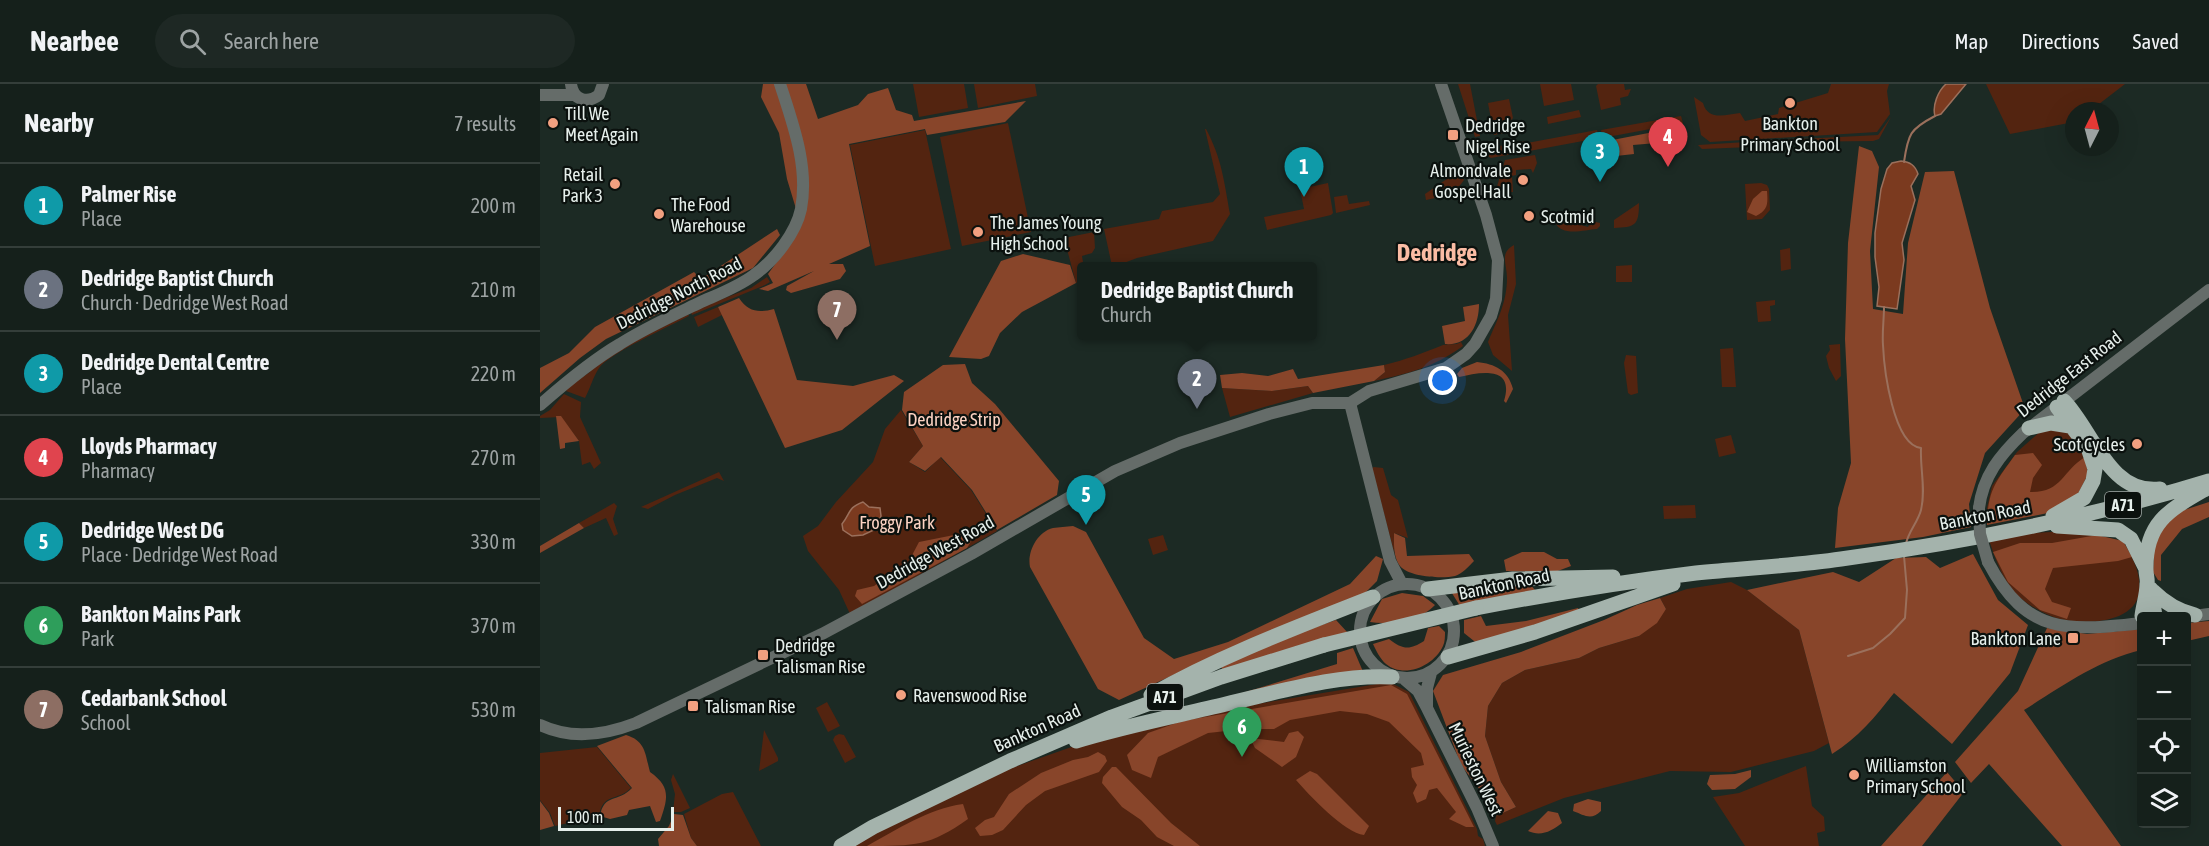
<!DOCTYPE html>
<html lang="en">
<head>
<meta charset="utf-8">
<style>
  body { margin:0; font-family:"Asap Condensed",sans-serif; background:#1e2824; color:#f1f3f6 }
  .controls { position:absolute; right:18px; bottom:18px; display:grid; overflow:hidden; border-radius:6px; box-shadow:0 6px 24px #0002 }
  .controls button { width:54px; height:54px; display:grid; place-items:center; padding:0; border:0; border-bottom:2px solid #343e3a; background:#15201b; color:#f1f3f6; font:30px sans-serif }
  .compass { position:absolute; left:1525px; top:18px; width:54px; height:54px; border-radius:50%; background:#15201b; box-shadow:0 6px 24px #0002; rotate:6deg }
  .scale { position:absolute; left:18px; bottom:15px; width:116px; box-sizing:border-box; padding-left:6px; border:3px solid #e6efeb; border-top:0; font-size:16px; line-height:21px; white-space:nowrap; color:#e6efeb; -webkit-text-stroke:4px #0b110e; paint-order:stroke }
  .you { position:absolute; left:903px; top:297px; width:21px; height:21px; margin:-15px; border:4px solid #fff; border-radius:50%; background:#1a73e8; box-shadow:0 0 0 9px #1a73e833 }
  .badge { display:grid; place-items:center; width:39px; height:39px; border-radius:50%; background:#f2a080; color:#fff; font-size:20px; font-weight:700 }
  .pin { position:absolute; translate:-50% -50px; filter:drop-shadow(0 2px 3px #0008) }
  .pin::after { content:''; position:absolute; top:32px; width:21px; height:18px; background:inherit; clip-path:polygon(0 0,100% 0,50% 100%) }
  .popup { position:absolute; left:537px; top:178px; width:240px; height:78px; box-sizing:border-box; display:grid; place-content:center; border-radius:6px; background:#15201b; filter:drop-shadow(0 2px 4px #0005); font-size:20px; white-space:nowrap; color:#9da3a3 }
  .popup b { font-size:22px; color:#f1f3f6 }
  .popup::after { content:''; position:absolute; left:50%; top:100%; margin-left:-12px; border:12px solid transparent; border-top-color:#15201b }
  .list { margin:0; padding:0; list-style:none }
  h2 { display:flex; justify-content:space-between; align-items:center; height:78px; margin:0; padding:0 24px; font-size:26px }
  h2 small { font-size:20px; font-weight:400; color:#9da3a3 }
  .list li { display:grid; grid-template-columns:39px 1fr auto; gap:18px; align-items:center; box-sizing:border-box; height:84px; padding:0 24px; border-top:2px solid #343e3a }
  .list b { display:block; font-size:22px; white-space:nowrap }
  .list p { margin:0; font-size:20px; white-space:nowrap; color:#9da3a3 }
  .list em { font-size:20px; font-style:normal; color:#9da3a3 }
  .icon { flex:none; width:33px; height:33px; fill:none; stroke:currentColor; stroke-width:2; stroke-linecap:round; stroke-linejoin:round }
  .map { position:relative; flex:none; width:1669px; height:762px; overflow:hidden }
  header { display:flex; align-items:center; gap:36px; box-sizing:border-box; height:84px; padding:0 30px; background:#15201b; border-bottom:2px solid #343e3a }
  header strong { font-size:28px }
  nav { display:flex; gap:33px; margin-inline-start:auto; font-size:21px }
  .search { width:420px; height:54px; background:#1e2824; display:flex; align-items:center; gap:15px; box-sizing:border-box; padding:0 21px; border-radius:33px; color:#9da3a3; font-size:22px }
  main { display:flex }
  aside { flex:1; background:#15201b }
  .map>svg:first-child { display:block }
</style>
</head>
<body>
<header>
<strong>Nearbee</strong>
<div class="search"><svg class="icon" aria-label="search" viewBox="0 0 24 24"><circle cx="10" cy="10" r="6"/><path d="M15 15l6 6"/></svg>Search here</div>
<nav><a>Map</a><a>Directions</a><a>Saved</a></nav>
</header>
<main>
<aside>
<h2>Nearby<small>7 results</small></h2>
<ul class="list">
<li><span class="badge" style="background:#0f9aa8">1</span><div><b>Palmer Rise</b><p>Place</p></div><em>200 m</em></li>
<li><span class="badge" style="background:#6b7280">2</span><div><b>Dedridge Baptist Church</b><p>Church · Dedridge West Road</p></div><em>210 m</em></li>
<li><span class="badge" style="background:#0f9aa8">3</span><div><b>Dedridge Dental Centre</b><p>Place</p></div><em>220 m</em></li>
<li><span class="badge" style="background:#e0444e">4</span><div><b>Lloyds Pharmacy</b><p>Pharmacy</p></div><em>270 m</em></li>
<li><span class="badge" style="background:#0f9aa8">5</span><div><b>Dedridge West DG</b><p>Place · Dedridge West Road</p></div><em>330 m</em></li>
<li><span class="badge" style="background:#2e9e5b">6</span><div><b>Bankton Mains Park</b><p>Park</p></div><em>370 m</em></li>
<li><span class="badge" style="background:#8d6e63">7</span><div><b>Cedarbank School</b><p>School</p></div><em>530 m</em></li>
</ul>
</aside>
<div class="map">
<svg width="1669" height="762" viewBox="0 0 1669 762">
  <rect width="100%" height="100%" fill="#1c2a24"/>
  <!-- green -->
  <path fill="#532410" d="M373,0H424L428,24L379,33Z
    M434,0H495L497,12L438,24Z
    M918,0H930L940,52L935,53Z
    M1000,0H1031L1034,16L1004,22Z
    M1058,0H1084L1085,6L1091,5L1088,12L1080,14L1081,21L1061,26L1056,2Z
    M1291,0H1349L1347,7L1350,30L1337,48L1170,58L1161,51L1154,13L1163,19C1168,37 1185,31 1200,29L1205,37L1238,30L1239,24L1288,9Z
    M1446,0H1585L1550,27H1534V38L1470,50Z
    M969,15L973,34L967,40L968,48L954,51L948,19Z
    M1039,26L1041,33L1008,40L1007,33Z
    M1141,32L1143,39L1062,54L1061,46Z
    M1351,33L1339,55L1333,57L1242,58V56L1338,51Z
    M468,39L491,148L422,162L400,53Z
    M665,45H666C682,75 684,97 690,130L673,157L597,174L576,182H572L564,145L619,135L622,127L673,118L680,110Z
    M385,46L411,165L335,182L310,61Z
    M1057,46L1059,54L951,74L944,70L943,65L986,57L987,59Z
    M1239,56L1236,62L1162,65L1158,61Z
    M995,71L997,79L993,89L991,85L976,86V91L972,92L973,108L955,109L965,76Z
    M917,88L924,96C915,110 902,113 886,116L885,110Z
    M788,99L793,129L791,131L727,146L724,133L764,125L760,105Z
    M1221,99L1227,101L1229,105L1230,126L1222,135L1207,136L1205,100Z
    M807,111L809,120L829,117L830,121L796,129L794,113Z
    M1099,119C1099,142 1095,143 1074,144V136Z
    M1022,130H1028L1026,137L1048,143L1051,137L1060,139V142L1057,145C1044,146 1021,153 1015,138Z
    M554,148L555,164L552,169L542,172L543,178H554L562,182H542L541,196L536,199L524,154Z
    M974,161L976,200L968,231L972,287L953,271L948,258C957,236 967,219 967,194C967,180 959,169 974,161Z
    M1250,164L1251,185L1241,187L1240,166Z
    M1092,181V198H1076V182Z
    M227,193L230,198L225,201L152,231L151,228L159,224L211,204Z
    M1235,216V221L1230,222L1231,237L1218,238L1216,218Z
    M178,223L182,231L158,243L154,233Z
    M148,230L149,232C130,242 70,269 59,284C53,293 50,305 45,314L26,307L30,301L50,288L49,286L95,257Z
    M921,258L923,262C892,284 870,289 834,297L845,288L844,281C865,276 883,269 903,261C909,259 914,262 921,258Z
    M1300,260L1301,292L1296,297L1289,284L1286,272L1290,266L1289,261Z
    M1193,264L1196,303H1182L1180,265Z
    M1086,271L1096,272L1098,309L1091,311L1088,309L1084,279Z
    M768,302L773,309L690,333L682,304L732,307Z
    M24,310L41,318L40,333L61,379L54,385L50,378L42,381L39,357L21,333L0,334V332L10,326Z
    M361,326L383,362L369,378L385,388L400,373L431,406L457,447L310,530L299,506L268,467L263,452L278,442L296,418L333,378L345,345Z
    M1525,345L1539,358L1548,390L1447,441V424L1452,402L1477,368L1502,346Z
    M1191,351L1196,369L1179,373L1175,355Z
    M834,383L843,384L851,411L858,416L868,454L854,449V468L832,384Z
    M179,388L184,397L200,390L184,397L177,394L135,411L108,425L101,423Z
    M74,419L77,422L73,435L78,450L74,452L66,434L44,444L39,439Z
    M1155,421L1156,434L1124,435L1123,422Z
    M1530,447L1583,457C1592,472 1602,490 1599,509C1594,542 1534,542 1511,532C1501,528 1487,520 1479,513C1464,500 1455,474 1449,456L1474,450Z
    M623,451L628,466L613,471L608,455Z
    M1191,498L1207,506L1259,546L1289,659L1274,667L1191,688L1130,687L1024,714L957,741L955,737L956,732L976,723L961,698L945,652L948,622L962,599L985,586L1039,574L1059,564L1099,552L1126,525L1120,514L1147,505Z
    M849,598L869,608L937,745L938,752L943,755L945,762H314L369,729L446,693L560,653L717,620Z
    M287,618L300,642L288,648L276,624Z
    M224,646L238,674V677L219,687Z
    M299,650L304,651L316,673L305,679L293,656L295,652Z
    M57,663L91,704C77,718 63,708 59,732L15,742L10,729L0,716V669Z
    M1266,682L1272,722L1284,733L1285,747L1277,749L1279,762H1205L1173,713L1199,709Z
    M133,690L150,724L141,728H133L135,710L131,696Z
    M193,708L221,762H157L151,754L144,730L182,710Z"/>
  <!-- forest -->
  <path fill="#88452a" d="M223,0H266L278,35L318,21L328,10L348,4L356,26L372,31L374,37L486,17L465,38L387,51L385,45L309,60L330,162L289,180H303L306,187L300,195L251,209L246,206L247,202L274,187L228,207L219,205L233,199L228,190L247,164L260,138L247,95L239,49L221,13Z
    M1129,45L1142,51L1141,57L1093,61L1094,70L1058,74L1057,59Z
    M1319,62L1332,67L1339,83L1330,167L1333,225L1363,230L1368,159L1385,88L1414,87L1450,224L1485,325L1445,369L1429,420L1431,443L1383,453L1295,464L1298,424L1311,379L1305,255L1308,159Z
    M1222,107H1227C1228,120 1228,126 1216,132L1207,128L1213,115Z
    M237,145L240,151L213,184L66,255L40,274L0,309V284L29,269L55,243L154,188L161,195Z
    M483,170L530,181L536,199L482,228L460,249L449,272L441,275L409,273L461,177Z
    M199,214C208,228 219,229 234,225L257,296L313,302L354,291L364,297L302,346L245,364L178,223Z
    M939,220C939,241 929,262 905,260L902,242L925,237L923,223Z
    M937,278C955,280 968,286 973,305L966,319L964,317C975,281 940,288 919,293L917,290L922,284Z
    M425,280L432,299L455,320L519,397L517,411L457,446L432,406L401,373L385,387L369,378L383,362L362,326L364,308L403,281Z
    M844,281L845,288L834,297L773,309L768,302L732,307L682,304L680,291L702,289L728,292L753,285L758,295Z
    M16,332H21L39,357L25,359V364L20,365Z
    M1493,369L1502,381L1493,394L1490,408C1522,409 1522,387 1545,373L1548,390L1538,410L1508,429L1447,441C1448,406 1455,399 1475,371Z
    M1669,418V433L1642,445L1621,471V497L1618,496L1613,488L1615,450L1641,427Z
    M39,439L44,444L0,469V462Z
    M533,442L546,448L604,554L634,575L688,558L810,500L836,472L843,475L837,497L825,509L681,569L579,616L558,605L490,483C487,468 497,448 513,444C519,443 526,443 533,442Z
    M854,449L865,454L867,472L929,470L934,477C929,482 922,490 915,492C902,495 869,493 860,482C853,473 854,460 854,449Z
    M419,450L433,454L427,464L322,520L315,512L317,506L334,502L369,477L379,458Z
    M1557,451L1583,457L1592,473L1578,477L1513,484L1505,505L1512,518L1531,524L1527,535L1500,526L1468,498L1453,468L1480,459H1512Z
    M982,468H1004L1017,475H1028L1031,482L1015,488L966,487L964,476Z
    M1433,470L1458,516L1488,541L1470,589L1412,660L1354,609C1335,633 1318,654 1292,670L1259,546L1207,506L1293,488L1319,498L1356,474L1386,473L1400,484Z
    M988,498L995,506L920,522L910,506Z
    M862,509L883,512L895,521C880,537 850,541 830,538L842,515Z
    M1120,514L1126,525L1117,539L1099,552L1059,564L1039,574L985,586L962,599L948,622L945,652L961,698L976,723L956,732L947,715L921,681L893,607L903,591L981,568L1064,536L1097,521Z
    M1038,524L1041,530L939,561L924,549V536L941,532L946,542L986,537Z
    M796,536L808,549L683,586L681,583L736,557Z
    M1669,537V552L1647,557L1646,539Z
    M899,542L905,548C905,552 905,558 903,562C894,582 864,595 846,580C840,575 836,566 833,560L849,555C863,566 870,566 884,557L888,544Z
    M1507,544L1547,550L1601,545V566C1558,576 1521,603 1484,626L1581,762H1522L1449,680L1431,699L1415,678L1478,607Z
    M813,564L824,590L676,617L797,580V569Z
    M851,601L867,610L934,743H926L909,735L916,728L897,704L889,706L886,715L877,719L873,709L877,701L872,693L871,684L884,681L881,669L849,638L827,630L800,627L750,636L734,645H705L668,649L618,673L611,694L592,686L587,671L608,649L642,637Z
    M758,647L764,653L756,673L742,683L715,664L710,654L744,658L749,649Z
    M86,651C106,657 105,670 110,688C131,703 128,714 120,737L116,738L110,722L89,726L87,731L70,735L60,732C64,709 78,719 92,704L57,662Z
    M558,668L565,672L567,677L559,688L505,707L486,721L463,746L452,751L440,752L435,744L445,736L454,733L469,710L501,689L533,676L548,673Z
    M572,683H576L631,739L660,762H634L617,753L601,736L582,723L562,699L563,693Z
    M1211,686V693L1195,705L1172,706L1167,700L1170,691L1195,690Z
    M770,687L777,690L829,742L824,751C805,749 769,711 756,696Z
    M1407,688L1424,708L1382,762H1341Z
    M1048,715L1061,718V727C1051,737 1044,731 1033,727L1034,720Z
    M0,717L9,729L14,742L0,746Z
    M423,720L428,735C390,762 375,762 327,762C358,745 388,725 423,720Z
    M1008,727L1018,729L1022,739C1012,747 1001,753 988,747Z
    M134,730L143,731L151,754L157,762H119L118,755L129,742Z"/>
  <!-- water -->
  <path fill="#7b3a1f" stroke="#9b705c" stroke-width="1.5" d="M1406,0H1426L1401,30L1395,32C1392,22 1398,7 1406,0Z
    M1361,77C1370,78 1375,81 1378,90L1371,102L1375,116L1362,159L1364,176L1357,225L1337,222L1339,203L1335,173V149L1341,105L1347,85L1352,79Z
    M323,418L329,423L340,424L341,432L336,445L323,451L312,452L303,446L302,440C311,429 307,424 323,418Z"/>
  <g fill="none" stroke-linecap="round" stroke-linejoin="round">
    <!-- stream -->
    <path stroke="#9b705c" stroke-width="2" d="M1364,78C1368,50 1370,45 1395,32
      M1344,223C1344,236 1342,248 1343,261C1344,284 1353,361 1381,364C1380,385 1386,405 1381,426C1378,438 1368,448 1366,460
      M1308,572L1333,564L1350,550L1365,534L1367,506L1364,472"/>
    <!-- tertiary -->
    <path stroke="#656c69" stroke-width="12" d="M31,0C33,16 47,20 59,11L63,0
      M1,11H35
      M810,319L829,307L906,284L926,270L935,260L951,232L956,215L958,176L946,131L901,0
      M810,319L850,477L862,500
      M0,321C25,299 51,277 80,260C105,244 134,231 161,218C179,210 198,203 214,191C234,177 256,149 261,125C269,83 253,40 240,0
      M1439,424C1443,392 1460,371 1483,349L1669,206
      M1448,478C1487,552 1528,547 1602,539
      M820 547a47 47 0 1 1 94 0a47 47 0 1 1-94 0Z
      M1646,533L1669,530
      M864,595L878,607L887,624L937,724L953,762
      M887,623V604L891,589
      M0,641C31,656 65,651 96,639L282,550L431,470L575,387L640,359L729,330L772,319H810"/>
    <!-- primary -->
    <path stroke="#a4b3ac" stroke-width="15" d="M1524,317C1553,347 1569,411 1620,405
      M1489,344L1511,339L1530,342
      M1513,432L1544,414L1553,397L1555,385L1548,364L1517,323
      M1517,442L1578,446L1591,455L1605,483
      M888,505L973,495L1073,493
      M1611,505L1615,532
      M1613,507C1626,520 1638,527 1655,531
      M936,524C1009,510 1082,498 1156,489C1204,484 1253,482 1301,475C1425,458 1549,434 1669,397
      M1602,532C1603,522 1607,511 1607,500C1608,496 1606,491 1606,486C1605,437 1631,425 1669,403
      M908,573L995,548L1133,500
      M611,611C682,571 757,543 833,513
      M536,657C585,642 636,632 686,620C739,608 797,590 852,593
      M301,762L333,743L470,677L572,633L681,593L784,561"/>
    <!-- tertiary-bridge -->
    <path stroke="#656c69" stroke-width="12" d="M1439,424L1440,450L1448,478"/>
    <!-- primary-bridge -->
    <path stroke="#a4b3ac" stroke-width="15" d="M784,561L936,524"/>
  </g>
  <!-- markers -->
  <g fill="#f2a080" stroke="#0b110e" stroke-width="2">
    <circle cx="1250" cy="19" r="6"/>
    <circle cx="13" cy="39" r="6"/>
    <rect x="907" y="45" width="12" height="12" rx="3"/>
    <circle cx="983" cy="96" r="6"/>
    <circle cx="75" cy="100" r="6"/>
    <circle cx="119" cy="130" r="6"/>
    <circle cx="989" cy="132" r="6"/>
    <circle cx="438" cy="148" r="6"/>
    <circle cx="1597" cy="360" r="6"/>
    <rect x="1527" y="548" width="12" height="12" rx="3"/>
    <rect x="217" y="565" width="12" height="12" rx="3"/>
    <circle cx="361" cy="611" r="6"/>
    <rect x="147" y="616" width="12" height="12" rx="3"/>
    <circle cx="1314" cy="691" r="6"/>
  </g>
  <g text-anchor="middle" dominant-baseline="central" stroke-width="4.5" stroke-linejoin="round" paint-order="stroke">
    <!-- shield labels -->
    <g fill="#0b110e" stroke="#a4aca9" stroke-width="1.5">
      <rect x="1565" y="408" width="36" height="26" rx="4.5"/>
      <rect x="607" y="600" width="36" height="26" rx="4.5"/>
    </g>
    <g font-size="16" font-weight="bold" fill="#e6efeb">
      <text x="1583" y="421">A71</text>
      <text x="625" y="613">A71</text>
    </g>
    <!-- poi labels -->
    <g font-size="18" fill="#e6efeb" stroke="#0b110e" text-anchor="start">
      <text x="25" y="29">Till We<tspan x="25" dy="21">Meet Again</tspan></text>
      <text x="1250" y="39" text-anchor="middle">Bankton<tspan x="1250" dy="21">Primary School</tspan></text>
      <text x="925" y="41">Dedridge<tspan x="925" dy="21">Nigel Rise</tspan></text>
      <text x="971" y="86" text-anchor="end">Almondvale<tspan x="971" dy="21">Gospel Hall</tspan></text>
      <text x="63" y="90" text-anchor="end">Retail<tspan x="63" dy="21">Park 3</tspan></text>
      <text x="131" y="120">The Food<tspan x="131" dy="21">Warehouse</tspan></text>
      <text x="1001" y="132">Scotmid</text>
      <text x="450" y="138">The James Young<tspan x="450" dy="21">High School</tspan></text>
      <text x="1585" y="360" text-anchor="end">Scot Cycles</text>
      <text x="1521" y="554" text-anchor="end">Bankton Lane</text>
      <text x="235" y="561">Dedridge<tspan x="235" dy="21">Talisman Rise</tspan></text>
      <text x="373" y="611">Ravenswood Rise</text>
      <text x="165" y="622">Talisman Rise</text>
      <text x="1326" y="681">Williamston<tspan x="1326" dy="21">Primary School</tspan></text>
    </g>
    <!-- street labels -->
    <g font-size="18" fill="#e6efeb" stroke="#0b110e">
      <text transform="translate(139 209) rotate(-27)">Dedridge North Road</text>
      <text transform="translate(1529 290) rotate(-38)">Dedridge East Road</text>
      <text transform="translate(1445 431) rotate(-11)">Bankton Road</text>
      <text transform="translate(395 468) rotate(-29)">Dedridge West Road</text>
      <text transform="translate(964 500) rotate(-12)">Bankton Road</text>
      <text transform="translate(497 644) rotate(-24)">Bankton Road</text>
      <text transform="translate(936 685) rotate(64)">Murieston West</text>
    </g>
    <!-- park labels -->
    <g font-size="18" fill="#fdd3c3" stroke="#0b110e">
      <text x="414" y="335">Dedridge Strip</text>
      <text x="357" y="438">Froggy Park</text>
    </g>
    <!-- district labels -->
    <g font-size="24" font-weight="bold" fill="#fbbca4" stroke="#0b110e">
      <text x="897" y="168">Dedridge</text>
    </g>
  </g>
</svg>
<div class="controls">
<button>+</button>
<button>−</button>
<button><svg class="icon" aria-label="locate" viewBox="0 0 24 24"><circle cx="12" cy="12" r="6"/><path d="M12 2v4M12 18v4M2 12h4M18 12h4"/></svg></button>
<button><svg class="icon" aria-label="layers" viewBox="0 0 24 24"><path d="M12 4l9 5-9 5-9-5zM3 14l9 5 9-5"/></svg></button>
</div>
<svg class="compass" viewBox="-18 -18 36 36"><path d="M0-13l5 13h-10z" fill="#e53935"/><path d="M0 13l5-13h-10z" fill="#9da3a3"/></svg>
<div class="scale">100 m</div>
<div class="you"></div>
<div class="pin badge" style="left:764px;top:113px;background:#0f9aa8">1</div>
<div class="pin badge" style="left:657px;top:325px;background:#6b7280">2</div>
<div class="popup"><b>Dedridge Baptist Church</b>Church</div>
<div class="pin badge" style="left:1060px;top:98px;background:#0f9aa8">3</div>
<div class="pin badge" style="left:1128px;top:83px;background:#e0444e">4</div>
<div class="pin badge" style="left:546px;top:441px;background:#0f9aa8">5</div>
<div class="pin badge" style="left:702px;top:673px;background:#2e9e5b">6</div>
<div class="pin badge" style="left:297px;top:256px;background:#8d6e63">7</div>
</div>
</main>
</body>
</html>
